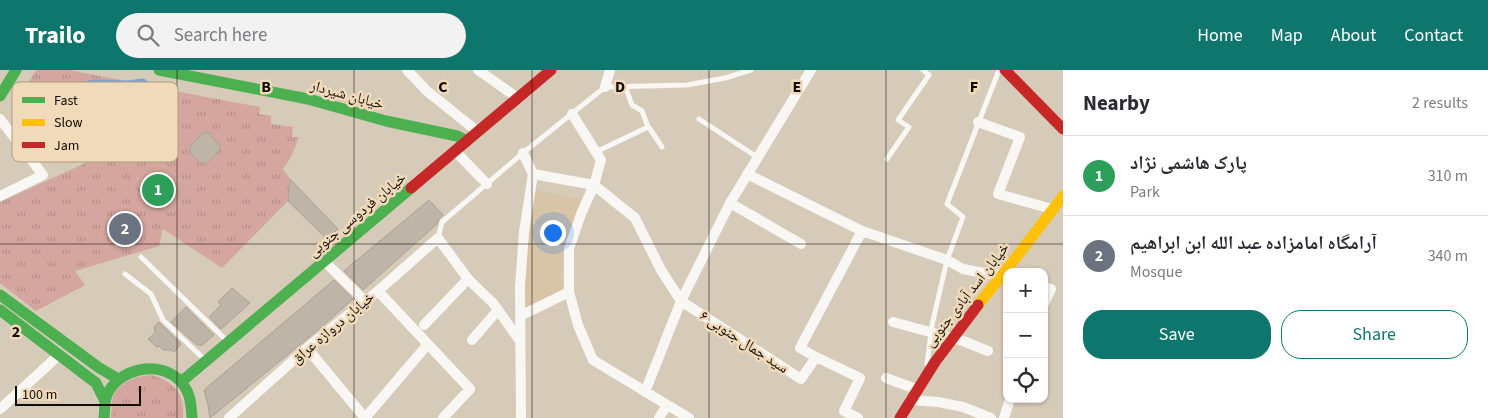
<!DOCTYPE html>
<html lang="en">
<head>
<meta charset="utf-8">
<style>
  body { margin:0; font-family:"Source Sans 3","Noto Naskh Arabic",sans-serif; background:#f2f2f3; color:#2b2b33 }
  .controls { position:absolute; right:15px; bottom:15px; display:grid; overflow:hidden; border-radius:10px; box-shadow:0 1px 4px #0004 }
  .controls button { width:45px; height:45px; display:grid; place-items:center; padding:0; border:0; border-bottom:1px solid #e1e1e2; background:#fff; color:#2b2b33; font:25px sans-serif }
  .scale { position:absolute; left:15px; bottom:12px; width:126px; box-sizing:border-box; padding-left:5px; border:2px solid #120b02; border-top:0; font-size:14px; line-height:18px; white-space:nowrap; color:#120b02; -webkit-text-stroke:4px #f0dab9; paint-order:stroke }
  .you { position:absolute; left:552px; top:162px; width:18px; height:18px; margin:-12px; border:4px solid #fff; border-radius:50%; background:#1a73e8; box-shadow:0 0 0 8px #1a73e833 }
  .badge { display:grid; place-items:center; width:32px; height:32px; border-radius:50%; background:#0f766e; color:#fff; font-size:16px; font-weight:700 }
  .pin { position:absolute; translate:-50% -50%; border:2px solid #fff; box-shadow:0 1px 5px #0006 }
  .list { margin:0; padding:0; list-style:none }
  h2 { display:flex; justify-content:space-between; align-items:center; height:65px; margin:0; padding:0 20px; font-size:21px }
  h2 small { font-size:16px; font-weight:400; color:#7c7c81 }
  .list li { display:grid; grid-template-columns:32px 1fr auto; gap:15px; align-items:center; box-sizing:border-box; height:80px; padding:0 20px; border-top:1px solid #e1e1e2 }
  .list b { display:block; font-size:19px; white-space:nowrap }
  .list p { margin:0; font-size:16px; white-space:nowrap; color:#7c7c81 }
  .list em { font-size:16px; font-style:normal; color:#7c7c81 }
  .actions { display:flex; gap:10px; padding:15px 20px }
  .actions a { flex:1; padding:11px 0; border:1px solid #0f766e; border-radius:20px; text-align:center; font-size:18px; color:#0f766e }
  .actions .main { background:#0f766e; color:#fff }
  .icon { flex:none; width:28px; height:28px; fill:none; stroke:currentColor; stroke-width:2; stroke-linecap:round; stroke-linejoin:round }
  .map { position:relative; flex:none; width:1063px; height:348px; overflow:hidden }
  header { display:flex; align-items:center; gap:30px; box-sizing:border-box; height:70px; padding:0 25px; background:#0f766e; color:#fff }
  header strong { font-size:24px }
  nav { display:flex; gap:28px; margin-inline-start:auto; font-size:18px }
  .search { width:350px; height:45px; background:#f2f2f3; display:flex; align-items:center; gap:12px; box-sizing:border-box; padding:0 18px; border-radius:28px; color:#7c7c81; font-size:19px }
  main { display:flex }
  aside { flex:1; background:#fff }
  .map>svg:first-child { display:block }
</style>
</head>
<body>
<header>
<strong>Trailo</strong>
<div class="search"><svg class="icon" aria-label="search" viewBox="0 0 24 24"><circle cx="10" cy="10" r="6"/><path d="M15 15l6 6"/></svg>Search here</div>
<nav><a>Home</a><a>Map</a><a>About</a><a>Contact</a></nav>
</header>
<main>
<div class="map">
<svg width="1063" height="348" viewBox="0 0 1063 348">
  <defs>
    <pattern id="park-tufts" width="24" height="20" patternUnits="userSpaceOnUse" patternTransform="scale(1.25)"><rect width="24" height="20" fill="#d4a69f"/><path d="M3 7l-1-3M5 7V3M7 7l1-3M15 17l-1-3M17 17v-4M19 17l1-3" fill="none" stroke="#b58e87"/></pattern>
  </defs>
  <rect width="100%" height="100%" fill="#d6cab9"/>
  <!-- built -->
  <path fill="#d8c4a7" d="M533,120L584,130L564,183L561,206L563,221L523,239L524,200Z"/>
  <!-- park -->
  <path fill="url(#park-tufts)" d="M36,0H70L195,25L260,37L259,44L271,46V54L293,57L292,67H299L291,87L283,99L290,109L288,131L222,198L163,159L159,176L75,201L85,215L36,241L0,213V132L90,91L44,46L39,30L16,33Z
    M151,305C174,311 185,324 183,348H111C112,343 111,336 112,331C116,313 135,306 151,305Z"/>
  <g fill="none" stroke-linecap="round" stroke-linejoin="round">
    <!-- canal -->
    <path stroke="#7ea2d8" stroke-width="9" d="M23,28L95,14L128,15L143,13"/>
  </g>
  <!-- building -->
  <path fill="#bfb4a8" stroke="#aca094" d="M203,63H209L220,76V80L207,93H201L190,83V76Z
    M290,109L338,159L327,169L288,131Z
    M429,130L443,145L439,149L437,154L363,220L344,201L355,191H356Z
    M128,144L140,159L122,174L109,160Z
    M334,210L353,229L318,260L210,348L208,335L204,320Z
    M232,218L250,233L221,259L209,247L221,235L218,232Z
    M186,237L214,265L202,275H197L171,252Z
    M159,252L181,274L174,282L171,280H164L159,276L157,277L148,269L155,263L154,257Z"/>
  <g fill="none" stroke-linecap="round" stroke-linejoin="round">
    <!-- lane -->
    <path stroke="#f9f7f4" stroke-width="5" d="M625,16L632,35L642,41L648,57L650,59L662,77
      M699,49L757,87
      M596,82L648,57
      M887,89L909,57L898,50L929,5L923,0
      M438,168L442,152L523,83L605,17L687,15L725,8L751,0
      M141,187L226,270
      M125,204L151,224L163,250L204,289
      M927,294L932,255L947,190L963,147L947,134L999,0"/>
    <!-- street -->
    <path stroke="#f9f7f4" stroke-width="10" d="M407,0L427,21L478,62
      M478,0L518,28
      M605,17L610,0
      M572,44L601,90L594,115L581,144L569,179V222L578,255L593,290L689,348
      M0,49L43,105L0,126
      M978,52L1020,67L998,124L1052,139
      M455,81L487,114
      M533,104L594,115L635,148L661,200L681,231L801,309L816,287L860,308L844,341L858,348
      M747,104L862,161L947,190L963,199L989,204H1006
      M730,133L801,174
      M324,191L365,231
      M1044,217L1051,219L1044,234
      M378,221L470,319L443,348
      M520,246L569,222
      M893,252L963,271L988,281
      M424,255L468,209
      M472,270L498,240
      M307,278L365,348
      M816,287L800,278L862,161
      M886,308L916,319
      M645,322L681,231L730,133L811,0
      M910,330L938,332L963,337L991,348
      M0,339L59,285
      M229,348L307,278L378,221L438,168L468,209L493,233L520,271
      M365,348L428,274
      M521,348L520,216L524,162L533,104L523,83
      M659,348L667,335
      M1004,348L1010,329"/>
    <!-- fast -->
    <path stroke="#4caf50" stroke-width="11" d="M159,0L308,29L386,51L457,66L467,71
      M0,26L16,0
      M0,225L98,297L118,309
      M0,240L96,313L105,331
      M181,312L411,118
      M104,348C105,341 104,331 107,325C118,298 161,289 181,312C191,323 191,335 192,348"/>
    <!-- slow -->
    <path stroke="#ffc107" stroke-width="11" d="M978,235L1018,185L1063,126"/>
    <!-- jam -->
    <path stroke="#c62828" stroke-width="11" d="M1005,0L1063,59
      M411,118L551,0
      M900,348L935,292L978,235"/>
  </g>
  <!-- grid -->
  <path fill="none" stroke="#120b02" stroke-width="1" stroke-opacity="0.55" d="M177,0V348M354,0V348M532,0V348M709,0V348M886,0V348M0,174H1063"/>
  <g text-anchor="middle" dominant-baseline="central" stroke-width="5" stroke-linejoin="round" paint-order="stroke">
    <!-- street labels -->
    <g font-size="15" fill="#120b02" stroke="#f0dab9">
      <text transform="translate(347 25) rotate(15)">خیابان شیردار</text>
      <text transform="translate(357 145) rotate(-40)">خیابان فردوسی جنوبی</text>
      <text transform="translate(967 225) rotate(-52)">خیابان اسد آبادی جنوبی</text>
      <text transform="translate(333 258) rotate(-40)">خیابان دروازه عراق</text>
      <text transform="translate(744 272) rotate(33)">سید جمال جنوبی ۶</text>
    </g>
  </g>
  <!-- legend -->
  <rect x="12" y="12" width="166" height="80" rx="8" fill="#f0dab9" stroke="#ad9c82" stroke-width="1"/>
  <rect x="22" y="27" width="23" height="6" fill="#4caf50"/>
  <rect x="22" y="49" width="23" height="7" fill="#ffc107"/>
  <rect x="22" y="72" width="23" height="6" fill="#c62828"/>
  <g font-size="14" fill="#120b02">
    <text x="54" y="35">Fast</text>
    <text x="54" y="57">Slow</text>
    <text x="54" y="80">Jam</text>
  </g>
  <g font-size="16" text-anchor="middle" font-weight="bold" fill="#120b02" stroke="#f0dab9" stroke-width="5" stroke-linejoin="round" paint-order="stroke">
    <text x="266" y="22">B</text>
    <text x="443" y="22">C</text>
    <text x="620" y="22">D</text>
    <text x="797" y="22">E</text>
    <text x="974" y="22">F</text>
    <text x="16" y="267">2</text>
  </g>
</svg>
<div class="controls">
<button>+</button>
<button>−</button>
<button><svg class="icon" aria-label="locate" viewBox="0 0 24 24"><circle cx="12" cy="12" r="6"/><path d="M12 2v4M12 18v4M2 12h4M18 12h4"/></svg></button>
</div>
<div class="scale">100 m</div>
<div class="you"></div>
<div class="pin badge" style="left:158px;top:120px;background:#2e9e5b">1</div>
<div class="pin badge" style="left:125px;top:159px;background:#6b7280">2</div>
</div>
<aside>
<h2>Nearby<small>2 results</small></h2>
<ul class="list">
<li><span class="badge" style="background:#2e9e5b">1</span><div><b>پارک هاشمی نژاد</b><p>Park</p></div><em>310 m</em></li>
<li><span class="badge" style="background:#6b7280">2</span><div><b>آرامگاه امامزاده عبد الله ابن ابراهیم</b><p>Mosque</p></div><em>340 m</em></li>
</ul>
<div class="actions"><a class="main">Save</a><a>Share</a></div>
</aside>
</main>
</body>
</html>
